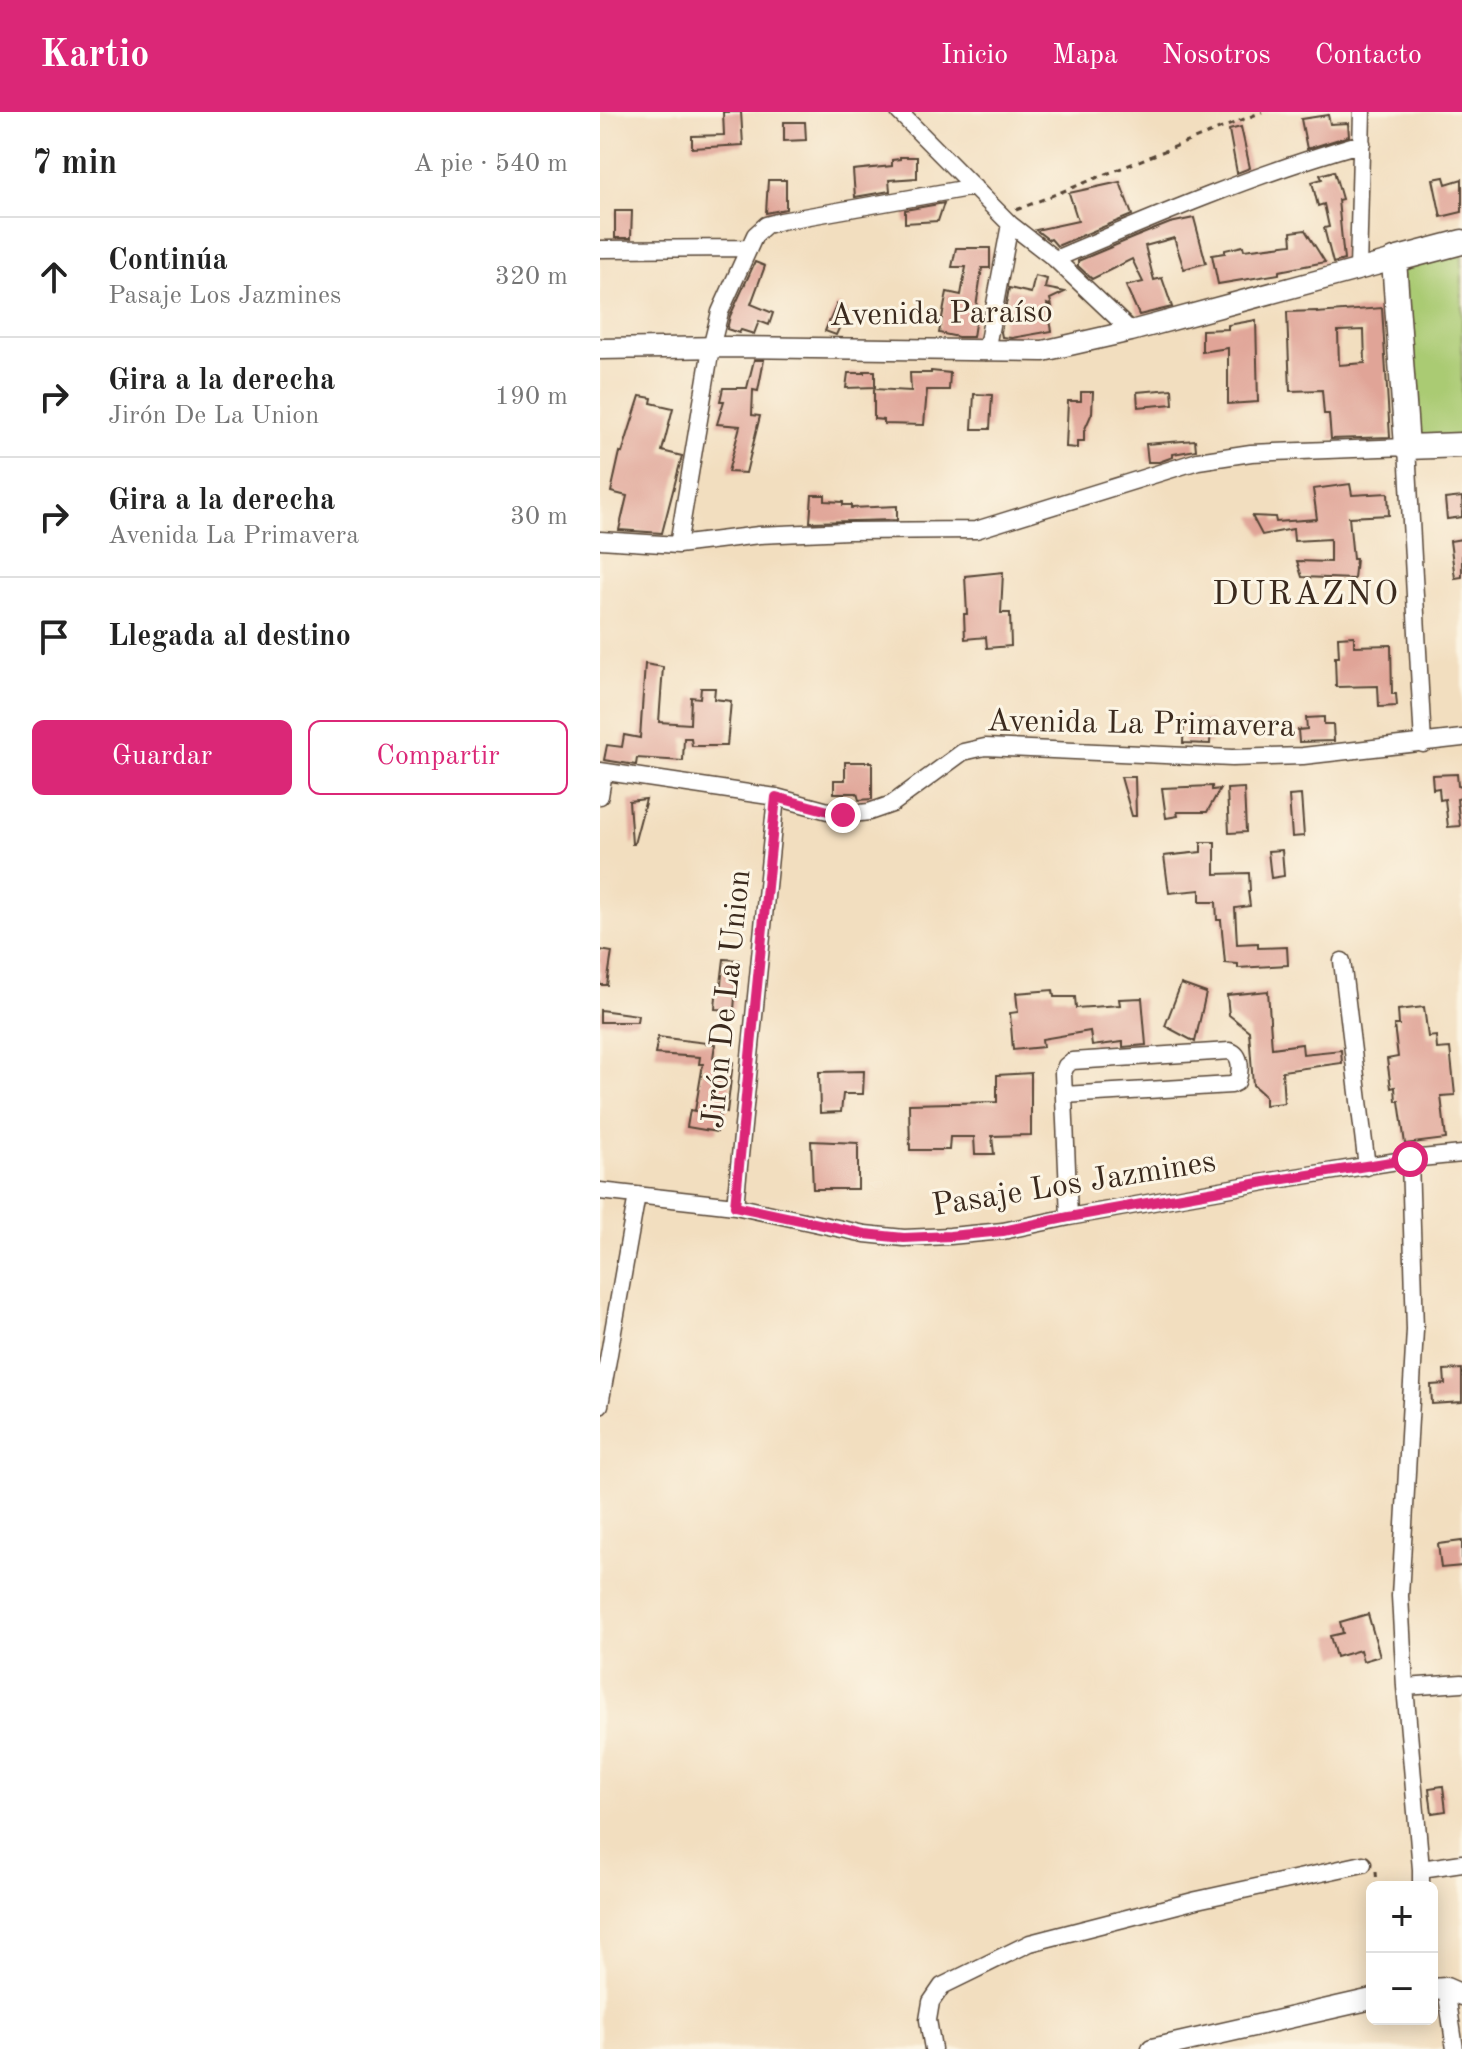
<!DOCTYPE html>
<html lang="es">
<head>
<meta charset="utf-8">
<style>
  body { margin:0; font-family:"Old Standard TT",serif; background:#f6f6f6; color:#222 }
  .controls { position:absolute; right:24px; bottom:24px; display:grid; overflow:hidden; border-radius:12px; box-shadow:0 4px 20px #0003 }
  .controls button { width:72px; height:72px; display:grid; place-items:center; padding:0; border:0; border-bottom:2px solid #e0e0e0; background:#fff; color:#222; font:40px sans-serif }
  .stop { position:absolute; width:24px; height:24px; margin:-18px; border:6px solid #db2777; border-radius:50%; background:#fff }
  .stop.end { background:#db2777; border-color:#fff; box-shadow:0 2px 8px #0008 }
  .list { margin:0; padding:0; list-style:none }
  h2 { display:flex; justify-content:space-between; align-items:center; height:104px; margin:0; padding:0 32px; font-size:34px }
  h2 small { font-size:26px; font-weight:400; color:#767676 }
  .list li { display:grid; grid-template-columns:52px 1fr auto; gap:24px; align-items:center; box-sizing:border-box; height:120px; padding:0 32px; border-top:2px solid #e0e0e0 }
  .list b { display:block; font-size:30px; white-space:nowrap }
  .list p { margin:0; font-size:26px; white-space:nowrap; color:#767676 }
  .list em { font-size:26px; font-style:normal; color:#767676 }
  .actions { display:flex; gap:16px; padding:24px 32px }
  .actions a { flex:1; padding:18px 0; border:2px solid #db2777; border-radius:12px; text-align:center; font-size:28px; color:#db2777 }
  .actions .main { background:#db2777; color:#fff }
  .icon { flex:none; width:44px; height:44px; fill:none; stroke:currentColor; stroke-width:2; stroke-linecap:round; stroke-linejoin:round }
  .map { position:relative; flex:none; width:862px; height:1937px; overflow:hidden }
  header { display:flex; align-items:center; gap:48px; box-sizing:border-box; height:112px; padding:0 40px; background:#db2777; color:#fff }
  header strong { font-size:38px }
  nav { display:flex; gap:44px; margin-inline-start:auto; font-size:28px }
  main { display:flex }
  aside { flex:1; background:#fff }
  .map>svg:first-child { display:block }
</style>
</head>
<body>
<header>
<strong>Kartio</strong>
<nav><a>Inicio</a><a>Mapa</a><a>Nosotros</a><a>Contacto</a></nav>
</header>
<main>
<aside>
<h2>7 min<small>A pie · 540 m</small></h2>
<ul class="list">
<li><svg class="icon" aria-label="ahead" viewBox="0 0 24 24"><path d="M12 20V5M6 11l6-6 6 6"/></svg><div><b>Continúa</b><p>Pasaje Los Jazmines</p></div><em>320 m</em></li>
<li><svg class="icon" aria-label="right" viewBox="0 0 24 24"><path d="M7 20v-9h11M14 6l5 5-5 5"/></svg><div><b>Gira a la derecha</b><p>Jirón De La Union</p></div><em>190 m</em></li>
<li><svg class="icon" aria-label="right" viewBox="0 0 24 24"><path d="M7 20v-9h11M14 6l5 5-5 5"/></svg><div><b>Gira a la derecha</b><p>Avenida La Primavera</p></div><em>30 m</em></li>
<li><svg class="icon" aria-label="arrive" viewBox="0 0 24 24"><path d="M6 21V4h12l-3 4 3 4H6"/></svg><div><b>Llegada al destino</b></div></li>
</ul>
<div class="actions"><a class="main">Guardar</a><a>Compartir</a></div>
</aside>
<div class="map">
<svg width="862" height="1937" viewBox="0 0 862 1937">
  <rect width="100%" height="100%" fill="#fcf5e5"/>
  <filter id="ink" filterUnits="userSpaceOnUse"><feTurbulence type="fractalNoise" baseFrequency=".0125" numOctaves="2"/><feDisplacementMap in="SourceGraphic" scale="16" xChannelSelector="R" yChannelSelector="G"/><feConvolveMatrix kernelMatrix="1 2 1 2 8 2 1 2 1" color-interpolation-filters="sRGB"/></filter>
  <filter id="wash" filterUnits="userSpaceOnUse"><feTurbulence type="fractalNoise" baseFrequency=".006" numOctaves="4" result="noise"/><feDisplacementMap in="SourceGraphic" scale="32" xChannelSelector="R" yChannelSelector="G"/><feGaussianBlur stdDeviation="1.8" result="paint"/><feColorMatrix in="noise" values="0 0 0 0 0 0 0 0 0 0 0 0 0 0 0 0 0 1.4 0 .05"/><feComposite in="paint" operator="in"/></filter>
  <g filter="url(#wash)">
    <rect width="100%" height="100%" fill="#f2debf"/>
    <!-- green -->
    <path fill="#aacb73" stroke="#727a48" stroke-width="2" d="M862,141V327L812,328L801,158Z"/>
    <g id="blocks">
      <!-- building -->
      <path fill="#e0a497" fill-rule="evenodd" d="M123,0H141L143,33L92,36V24L124,23Z
        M728,3L730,12L748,11L749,24L707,37L701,7Z
        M184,10H205L206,28L184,29Z
        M641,15L650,56L637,61L629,18Z
        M300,45H317V66L289,68L290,79L255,85L253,58L292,54V48L300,47Z
        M734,59L742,87L738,88L744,148L733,151L724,116L729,115L724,92L718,94L712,70L722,67L720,63Z
        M844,65L846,72L862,67V100L841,105L833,67Z
        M168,68H186V97L166,101Z
        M520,70L532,103L457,134L451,127L449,128L436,118L478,109L469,81Z
        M344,91L338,109L305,111V98Z
        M15,99H32L31,126H15Z
        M594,106L606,151L584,157L574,126L545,134L554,168L562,166L572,195L539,203L526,174L543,170L532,147L492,167L478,154V149L535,125L570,111Z
        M705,118L725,150L679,159V162L618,172L612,143L625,141V138L643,134L644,138L692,132L691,120Z
        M356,136H390V156H382L376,195L374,205H376L373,225H358L339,221L347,180L361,183L366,155H352Z
        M155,150L165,154L151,192L173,201L169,213L159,209L154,222L141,218L139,221L127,217L130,204Z
        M435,164L447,167L445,176L465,180L450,187L452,194L447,192L452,219L412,226L402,225L401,220L409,176L431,181Z
        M237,192L247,199L236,223L225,219Z
        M782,196L790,325L731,327L729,302H724L722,278L690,279L687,200L717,199V201ZM764,218L765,251L739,253L738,219Z
        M656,208L658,290L628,292V236L602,240V218L628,217V213Z
        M154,248H164L158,279L153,278L152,303L160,304L146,361L128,360L140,314L117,312L124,289H120L123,276H147Z
        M264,259H275V275L246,276L248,261H264Z
        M331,259L350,261L349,278H327L324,313L284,312V308L274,307V277L311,279L310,261H331Z
        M572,277L573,292L538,295L537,280Z
        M481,280H493L492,301L484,319V329H477V336L466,335L468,289H481Z
        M374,282L392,283L390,317H372Z
        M40,284L52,286L51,291L73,296L62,339L82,344L62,421L19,418L27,384L11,380L20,340L22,341Z
        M595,328L596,338L573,342V345L559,350H548L546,332Z
        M750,372L752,383L788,381L789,403L749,405L753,447H756L754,467L702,465L697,449L730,450V427L694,429L693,417L662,423L652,404L675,405L676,410L717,407L713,377Z
        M212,383H225V389L243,390V393H251V396L297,394V408L210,410Z
        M862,385V405L847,407L845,387Z
        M862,427V465L855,466L850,429Z
        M403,460L401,501H410L411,534L387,536L386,525L365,527L364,502H367L365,464Z
        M754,524V534L791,533L792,582H796L797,594L779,595L778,574L736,575L735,545H739L738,525Z
        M45,552L63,555L59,610L90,612L91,585L100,586L101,576H115L114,587L131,589L127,634H92L91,626H84L83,649L37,646L36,653L4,648L7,633L22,635L24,623L40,626Z
        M724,605V612H733L734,629L699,630L698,618L707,617L706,606Z
        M584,608L611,609L610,632L583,631Z
        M245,650H272V687L259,688L257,681H234V668H245Z
        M857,662L858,674L862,675V686L857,687L860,714L848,715L845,687L840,688L839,676L833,677L832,663Z
        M521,665H535L536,704H532Z
        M612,674V678L620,677L607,700H577L578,704L566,706L562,676Z
        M644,676L646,720L629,721L627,677Z
        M701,683L704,724L692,725L689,684Z
        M46,687L34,732H32L29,689Z
        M601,730H615V762L649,761L650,779H648L650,794L635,796L637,832L658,831V836L687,835L688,853L638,856V852L625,851L621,808H617L616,790H600V778L569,781L564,744L601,740Z
        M682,738L684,764L671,766L668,739Z
        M0,838L12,840L7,873H0Z
        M124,847L138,848L134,898L115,897L117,872H121Z
        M581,872L606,881L595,930L565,914Z
        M453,878L454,885H475L476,896L520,893L519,887L542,886L546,933L523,935V930L492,934L490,919L442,927L443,935L413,938L410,901L418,900L416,881Z
        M668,879L672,936L702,932L703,942L741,938L742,951L682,959L684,991L665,993V984L653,973L649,919L629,903L627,883Z
        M824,895L828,925L836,924L837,937L850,936L855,983L841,984L846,1027L805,1032L799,989H796L795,975L791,976L787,947L798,945L794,913H799L798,898Z
        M0,898L38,903L37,910H0Z
        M58,925L115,932L113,946L133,950L127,1000L120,999L117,1020L87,1015L90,998L95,999L103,952H99L100,945L55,942Z
        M264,959L263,982H243L241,1000L220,1001L219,960Z
        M431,961V1023L392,1024L394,1042H375L374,1025H350L349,1038H310L309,992L397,990V963Z
        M211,1029L258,1031V1077H213Z
        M862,1257V1290L832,1292L831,1273L845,1272L844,1258Z
        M862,1429V1454L841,1456L838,1432Z
        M768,1502L780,1544L763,1549L760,1538L736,1545L730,1524L743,1521L740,1510Z
        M843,1674L846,1699L832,1701L829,1676Z"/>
    </g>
  </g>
  <g filter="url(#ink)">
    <use href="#blocks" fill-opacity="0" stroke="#564536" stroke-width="2"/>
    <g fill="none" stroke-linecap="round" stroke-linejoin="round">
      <!-- minor casing -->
      <g stroke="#564536" stroke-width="19">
        <path id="minor" d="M299,0L410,112L455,147L531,219
          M0,137L148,136
          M455,147C556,104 657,61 762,31
          M758,158L762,0
          M386,240L410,112
          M0,428L78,433L159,423L248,419L376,418L598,349L651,341L807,335L823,632
          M78,433L111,236L120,200L155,123L166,113L181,109L374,75
          M0,659L176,685L243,703L269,700L292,692L363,640L385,635L632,646L703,644L862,626
          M0,684L4,660
          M742,849L767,1055
          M464,983L631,973L637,970C641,959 642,943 630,939L472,949L466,954L463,961L469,1105
          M810,1047L815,1218L800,1484L805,1575L821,1757V1775
          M0,1079L135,1094L265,1122L304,1126L350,1124L403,1119L469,1105L671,1069L810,1047L862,1042
          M135,1094L176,685
          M0,1293L37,1083
          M805,1575L862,1571
          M821,1757L862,1751
          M846,1876L855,1937
          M333,1937L328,1908L331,1890L342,1874L430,1831L597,1788L763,1752"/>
      </g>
      <!-- tertiary casing -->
      <g stroke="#564536" stroke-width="23">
        <path id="tertiary" d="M0,237L125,235L443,239L531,219L794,148
          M832,1877L846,1876L862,1883
          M552,1937L772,1887"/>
      </g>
      <!-- secondary casing -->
      <g stroke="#564536" stroke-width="27">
        <path id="secondary" d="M862,130L794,148L807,335L862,333"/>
      </g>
      <!-- path -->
      <path stroke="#564536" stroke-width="3" stroke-dasharray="6 6" stroke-linecap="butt" d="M416,98L662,0
        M776,1759L777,1775"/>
      <!-- minor -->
      <use href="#minor" stroke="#fff" stroke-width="16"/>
      <!-- tertiary -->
      <use href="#tertiary" stroke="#fff" stroke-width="20"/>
      <!-- secondary -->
      <use href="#secondary" stroke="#fff" stroke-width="24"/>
    </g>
  </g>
  <g fill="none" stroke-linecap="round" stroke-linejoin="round" filter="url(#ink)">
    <!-- route -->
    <path stroke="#db2777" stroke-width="10" d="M243,703L176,685L135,1094L265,1122L304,1126L350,1124L403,1119L469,1105L671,1069L810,1047"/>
  </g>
  <g text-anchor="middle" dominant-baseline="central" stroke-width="6" stroke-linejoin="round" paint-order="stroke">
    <!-- street labels -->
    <g font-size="32" fill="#3b2a1e" stroke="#fcf5e5">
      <text transform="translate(341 203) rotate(-1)">Avenida Paraíso</text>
      <text transform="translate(541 613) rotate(1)">Avenida La Primavera</text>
      <text transform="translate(128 887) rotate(-84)">Jirón De La Union</text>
      <text transform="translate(474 1073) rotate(-9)">Pasaje Los Jazmines</text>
    </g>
    <!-- neighbourhood labels -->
    <g font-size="34" letter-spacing="2" fill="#3b2a1e" stroke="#fcf5e5">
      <text x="706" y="483">DURAZNO</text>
    </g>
  </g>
</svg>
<div class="controls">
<button>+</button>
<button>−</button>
</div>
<div class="stop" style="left:810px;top:1047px"></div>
<div class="stop end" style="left:243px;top:703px"></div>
</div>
</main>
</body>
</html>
